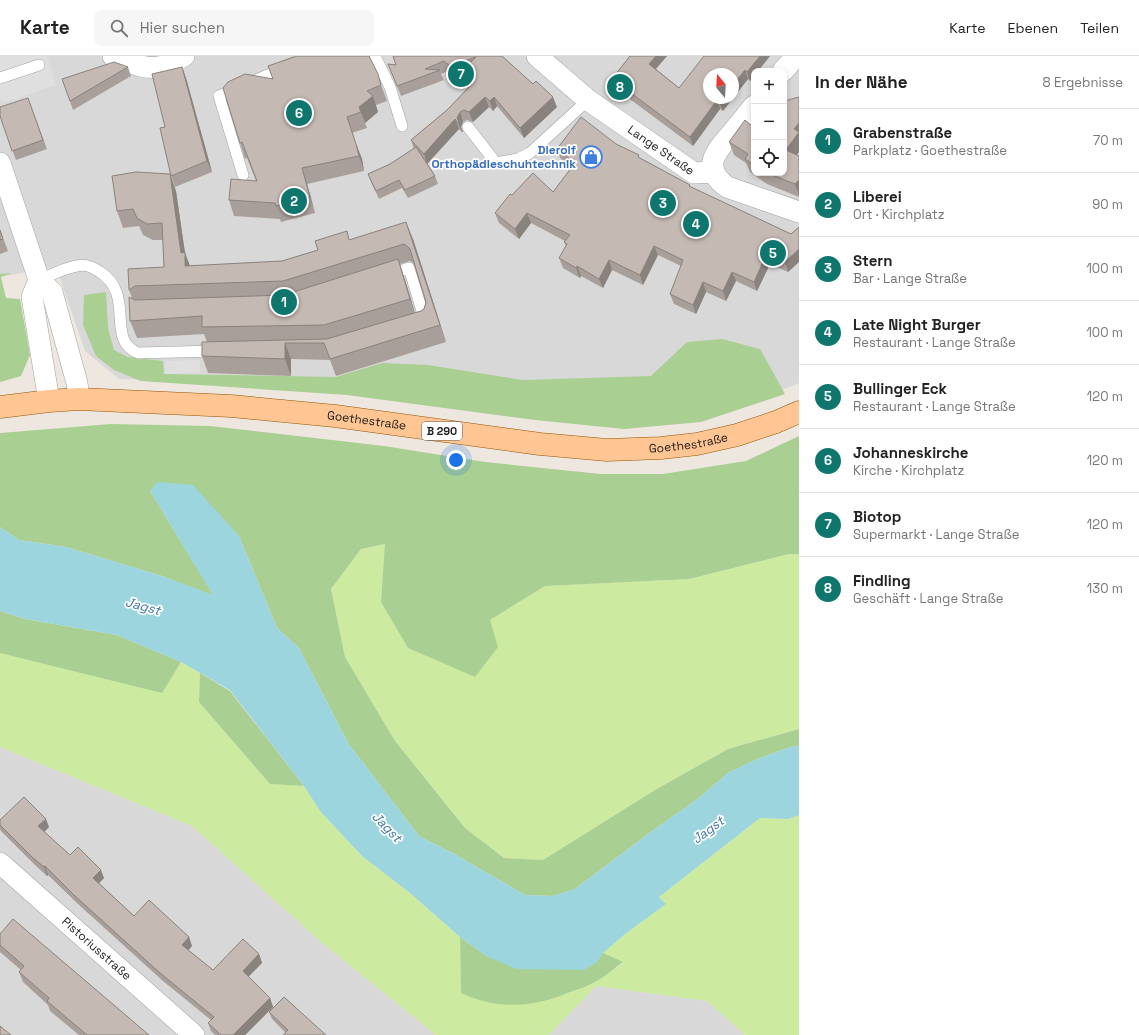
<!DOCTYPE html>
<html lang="de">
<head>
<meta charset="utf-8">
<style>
  body { margin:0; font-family:"Space Grotesk",sans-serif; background:#f6f6f6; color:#222 }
  .controls { position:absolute; right:12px; top:12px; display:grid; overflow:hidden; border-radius:8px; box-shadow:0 2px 6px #0003 }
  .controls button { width:36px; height:36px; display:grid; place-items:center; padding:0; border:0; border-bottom:1px solid #e0e0e0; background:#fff; color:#222; font:20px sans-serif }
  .compass { position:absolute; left:703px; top:12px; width:36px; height:36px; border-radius:50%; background:#fff; box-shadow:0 2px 6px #0003; rotate:342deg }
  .you { position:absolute; left:456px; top:404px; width:14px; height:14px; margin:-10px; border:3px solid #fff; border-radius:50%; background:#1a73e8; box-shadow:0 0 0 6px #1a73e833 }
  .badge { display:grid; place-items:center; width:26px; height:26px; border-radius:50%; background:#0f766e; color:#fff; font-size:13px; font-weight:700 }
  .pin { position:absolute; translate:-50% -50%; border:2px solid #fff; box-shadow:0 1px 4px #0006 }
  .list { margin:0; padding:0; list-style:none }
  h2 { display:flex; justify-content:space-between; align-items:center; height:52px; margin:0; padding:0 16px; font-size:17px }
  h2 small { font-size:13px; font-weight:400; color:#767676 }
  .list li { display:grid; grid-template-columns:26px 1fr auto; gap:12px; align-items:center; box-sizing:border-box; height:64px; padding:0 16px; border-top:1px solid #e0e0e0 }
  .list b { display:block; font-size:15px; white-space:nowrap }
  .list p { margin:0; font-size:13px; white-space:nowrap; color:#767676 }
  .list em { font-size:13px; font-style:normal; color:#767676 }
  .icon { flex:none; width:22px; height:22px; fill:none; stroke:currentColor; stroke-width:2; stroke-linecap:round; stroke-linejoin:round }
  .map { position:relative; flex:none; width:799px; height:979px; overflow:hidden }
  header { display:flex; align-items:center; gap:24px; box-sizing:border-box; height:56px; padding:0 20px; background:#fff; border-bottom:1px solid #e0e0e0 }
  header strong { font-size:19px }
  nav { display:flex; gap:22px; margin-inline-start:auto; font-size:14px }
  .search { width:280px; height:36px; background:#f6f6f6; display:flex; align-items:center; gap:10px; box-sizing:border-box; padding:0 14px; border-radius:8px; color:#767676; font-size:15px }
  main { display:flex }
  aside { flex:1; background:#fff }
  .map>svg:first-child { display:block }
</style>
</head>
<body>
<header>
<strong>Karte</strong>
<div class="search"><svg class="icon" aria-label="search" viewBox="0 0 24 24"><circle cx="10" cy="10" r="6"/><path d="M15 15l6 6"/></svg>Hier suchen</div>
<nav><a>Karte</a><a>Ebenen</a><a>Teilen</a></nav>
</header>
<main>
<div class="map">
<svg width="799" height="979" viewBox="0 0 799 979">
  <rect width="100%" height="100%" fill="#ede7df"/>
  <!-- residential -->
  <path fill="#d9d8d8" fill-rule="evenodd" d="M0,0H799V327L755,345L338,329L119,323L85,295L56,211L0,221ZM754,15H784V117H754ZM709,18H733V42H709Z
    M0,691L192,770L321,886L436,979H0Z
    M596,930L707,945L745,979H549Z"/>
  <!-- grass -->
  <path fill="#cceba1" d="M386,488L381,546L490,564L545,530L689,523L789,498H799V673L728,693L655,734L543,804L504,802L465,772L395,685L345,601L331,533L361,493Z
    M0,597L162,636L181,606L200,617L199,646L270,728L304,730L320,755L362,800L410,837L460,881L461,937L566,938L594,927L623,907L603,897L625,878L665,848L659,841L760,762L788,763L799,759V979H745L707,945L596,930L549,979H436L321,886L192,770L0,691Z"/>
  <!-- forest -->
  <path fill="#a9cf92" d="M11,217L1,221L6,242L20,243L30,299L21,320L0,326V218Z
    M106,236L108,272L114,294L128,301L163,305L164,318L336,321L382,307L428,309L523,324L651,320L687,286L722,283L760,293L785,338L701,366L624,373L535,364L347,339L141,325L114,314L96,300L83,269L84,239Z
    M111,368L210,370L384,390L485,406L601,418H663L746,405L799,380V498H789L689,523L545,530L490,564L498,591L475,621L408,592L381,546L385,488L361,493L331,533L345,601L395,685L465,772L504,802L543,804L655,734L728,693L799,673V690L790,691L755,704L728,717L699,742L651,776L575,833L553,840L525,839L456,799L419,780L348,687L299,592L277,572L239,480L150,435L214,540L162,520L66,491L19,484L0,471V377Z
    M0,555L25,563L117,579L181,606L162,637L0,597Z
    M200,617L230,635L304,730L270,728L199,646Z
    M460,881L488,901L596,906L603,897L623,906C613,913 604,922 593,927C587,930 580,933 573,935C535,951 500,955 461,937Z"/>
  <!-- parking -->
  <path fill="#dfdfdf" d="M0,0H47L56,29L2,47L0,41Z
    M200,304V317L165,318V305Z"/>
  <!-- water -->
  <path fill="#9dd5de" d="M157,426L193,429L239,480L277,572L299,592L348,687L419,780L456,799L525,839L553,840L575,833L651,776L699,742L728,717L755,704L790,691L799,690V759L788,763L760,762L659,841L666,848L625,878L603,897L596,907L584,914L517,913L488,901L460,881L410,837L362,800L320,755L304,730L230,634L181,606L117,579L25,563L0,555V471L19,484L66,491L162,520L213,539L150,435Z"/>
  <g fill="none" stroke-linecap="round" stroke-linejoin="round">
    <!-- service casing -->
    <g stroke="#a2a2a2" stroke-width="12">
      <path id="service" d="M375,0L390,31L402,70
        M0,22L39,9
        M468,71L496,107L518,103L530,97L588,44
        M243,119L219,40L270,18L307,0
        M388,219L409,212L425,265L421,266
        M39,224C51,219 64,212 77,210C85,208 93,211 100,216C136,239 105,284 138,297L216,295"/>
    </g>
    <!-- minor casing -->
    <g stroke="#a2a2a2" stroke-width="22">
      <g id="minor">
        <path d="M113,0C129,6 146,15 163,10C170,7 177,3 184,0"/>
        <path id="s1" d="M537,0L588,44L694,117L714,116"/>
        <path d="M783,15L796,0"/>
        <path d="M754,50C747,59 739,68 732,77C715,96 701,112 727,131L799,156"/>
        <path d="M0,107L39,224L52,236L77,327L79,343"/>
        <path d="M39,224L32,241L49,345"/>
        <path id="s2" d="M0,807L194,979"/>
      </g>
    </g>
    <!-- primary casing -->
    <g stroke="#925400" stroke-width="23">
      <g id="primary">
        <path id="s3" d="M0,351L49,345L79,343L231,350L335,360L540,388L607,394L661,392L697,388L737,379L776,366L799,356"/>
      </g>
    </g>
    <!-- service -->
    <use href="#service" stroke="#fff" stroke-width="11"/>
    <!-- minor -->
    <use href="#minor" stroke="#fff" stroke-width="21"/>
    <!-- primary -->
    <use href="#primary" stroke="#ffc693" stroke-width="22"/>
  </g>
  <!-- wall -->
  <path fill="#a99f9a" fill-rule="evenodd" d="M369,0L383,34L387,45L376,49L378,56L365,67L367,72L352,77L362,103L364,115L307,128L315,157L281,166L280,163L234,160L229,144L256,125L247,102L245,103L240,87L273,23Z
    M393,0H502L557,51L524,82L497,50L493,55L489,51L473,66L467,64L463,66L461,71L463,76H462L459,73L427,108L426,106L435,120L438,128L408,142L402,132L379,143L371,126L368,118L390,108L414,93L411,84L447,54L468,32L462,27L459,19L454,20L448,15L441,18L444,24L401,40L388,8L396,9Z
    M630,0H667L656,13L679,32L770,0L750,25L748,23L733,42V18L709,42H733L723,55L720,53L693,90L615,32L612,23Z
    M128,11L131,20L73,54L62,23Z
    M182,11L186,22L212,116L175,131L171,120L165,71Z
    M799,41V96L797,99L799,100V141L767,128L750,116L746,107L734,99L729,86L754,70V117H784L786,46Z
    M28,42L47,93L16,104L0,60Z
    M616,88L640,102L690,129V131L791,178L799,171V206L788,216L770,208L757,235L736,225L726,245L706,236L696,258L674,248L670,238L681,210L658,199L643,229L612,214L603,232L581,220L580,222L563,212L559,202L566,190L564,186L565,185L531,167L519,183L499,167L495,157L512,139L553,136L572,111L560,102L557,93Z
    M176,135L185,197L190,210L282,205L350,184L413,183L446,286L336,320L330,304L291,303V320L208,317L202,300L207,286L204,278L137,282L130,265L132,242L129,234L164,211L163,184H153L143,179L139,170L123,172L117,155ZM410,205L413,207L426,246L424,253L421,255L415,257L404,221L400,208Z
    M0,174L8,195L0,198Z
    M0,764L49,771L44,776L70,799L104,822L99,827L134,860L189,881L192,890L188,894L213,914L259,898L262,907L248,921L270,942L273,951L245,979H215L211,975L208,967L211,964L163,925L78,848L48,819L47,820L35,809L1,775L0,773Z
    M0,878L149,979H79L50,955L48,949L23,926L19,916L21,914L0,896Z
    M269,956L326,979L285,976L272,963Z"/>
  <!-- shaded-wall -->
  <path fill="#8a827d" d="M656,0H667L652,17L649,8Z
    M760,0H770L758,15H754V20L750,25L747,16Z
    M182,11L186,22L212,116L207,105Z
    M745,14L748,23L733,42V29Z
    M373,40L378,56L365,67L367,72L359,51Z
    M485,41L489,51L473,66L469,56Z
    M494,41L497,50L493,55L490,45Z
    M553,41L557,51L524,82L520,72Z
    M722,42H733L723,55L719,46Z
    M717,44L720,53L693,90L690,81Z
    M460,56L463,66L461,71L463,76H462L458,67L457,62Z
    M455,63L459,73L427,108L424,98Z
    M799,67V96L791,108L786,94L794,73Z
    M356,88L362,103L364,115L359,100Z
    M302,112L307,128L315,157L310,141Z
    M170,118L176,135L185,197L191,213L185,210L181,197Z
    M799,124V139L795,128Z
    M527,157L531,167L519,183L515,173Z
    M406,166L413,183L446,286L440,269Z
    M654,190L658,199L643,229L640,219Z
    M799,193V206L788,216L785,206Z
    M766,199L770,208L757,235L754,226Z
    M398,203L404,221L416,260L410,243Z
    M609,204L612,214L603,232L599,223Z
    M577,210L581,220L580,222L576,212Z
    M732,216L736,225L726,245L723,235Z
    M703,226L706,236L696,258L693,249Z
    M285,287L291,303V320L285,303Z
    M46,763L49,771L41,779L38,770Z
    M45,810L48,819L47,820L44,811Z
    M101,814L104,822L96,830L93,822Z
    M189,881L192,890L185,898L182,889Z
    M259,898L262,907L246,923L243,915Z
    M270,942L273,951L245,979H233Z"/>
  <!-- building -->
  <path fill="#c5b9b3" stroke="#8a827d" d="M297,0H369L378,18L381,29L367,35L373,40L359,51L361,56L347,61L356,88L359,100L302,112L310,141L276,150L275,147L229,144L231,123L257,125L242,86L240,87L223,32L228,26L245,18L273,23L268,10Z
    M393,0H502L533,28L536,25L553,41L520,72L494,41L490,45L485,41L469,56L464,54L460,56L457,62L459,66L458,67L455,63L424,98L411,84L447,54L472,28L459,17L476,1L450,10L444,5L425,13L440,14L397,30L388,8L396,9Z
    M630,0H656L649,8L679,32L704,0H760L747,16L745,14L733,29V18H709V42H722L719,46L717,44L690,81L612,23Z
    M114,6L128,11L70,45L62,23Z
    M182,11L207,105L171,120L160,72L165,71L152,18Z
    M799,41V67L794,73L799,76L786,94L799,100V124L795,128L767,117H784V44L786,46L788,44Z
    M28,42L43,84L12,95L0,60V51Z
    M581,61L616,88L639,99L638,101L690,129L689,130L791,178L799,171V193L785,206L766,199L754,226L732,216L723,235L703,226L693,249L670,238L683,204L654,190L640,219L609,204L599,223L577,210L576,212L559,202L567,188L564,186L570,179L527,157L515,173L495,157L510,138L512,139L533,117L553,136L575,107L557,93Z
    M745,64L753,71L754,70V109L745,103L748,98L729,86Z
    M416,91L435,120L405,134L399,124L376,135L368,118L390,108Z
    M136,116L170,118L181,197L185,196V210L282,205L318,194L315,185L347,175L349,184L406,166L440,269L330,303L324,287H285V303L202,300V286L327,283L421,255L424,253L426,246L410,193L407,190L404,188L283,225L135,230L129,234L128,213L164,211L162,167L147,168L137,162L133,153L117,155L112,120Z
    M0,174L3,183L0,184Z
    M398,203L410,243L324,269L202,271V260L130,265L129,241L135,244L284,239Z
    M24,741L46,763L38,770L70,799L78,791L101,814L93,822L134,860L149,844L189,881L182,889L213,914L243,883L259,898L243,915L270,942L233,979H221L208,967L214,961L160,917L75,840L45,810L44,811L32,801L0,769V764Z
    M13,863L149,979H87L47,945L49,942L19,916L24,910L0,889V878Z
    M284,941L326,979H283L288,974L269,956Z
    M0,970L11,979H0Z"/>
  <!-- icons -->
  <defs>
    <g id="shop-ring" transform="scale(1.15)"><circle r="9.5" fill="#fff" stroke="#3f7fe0" stroke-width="1.5"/><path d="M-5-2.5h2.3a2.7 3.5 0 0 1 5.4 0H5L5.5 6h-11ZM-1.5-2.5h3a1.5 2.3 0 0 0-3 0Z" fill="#3f7fe0"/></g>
  </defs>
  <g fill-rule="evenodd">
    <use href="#shop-ring" x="591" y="101"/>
  </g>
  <g text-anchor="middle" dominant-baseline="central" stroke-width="3.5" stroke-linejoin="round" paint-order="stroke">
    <!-- shield labels -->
    <rect fill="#fff" stroke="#5f5f5f" stroke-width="1" x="422" y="366" width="40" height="18" rx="3"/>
    <g font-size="11" font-weight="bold" fill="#1b1b1b">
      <text x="442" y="375">B 290</text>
    </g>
    <!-- street labels -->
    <g font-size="12" fill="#1b1b1b" stroke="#fff">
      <text stroke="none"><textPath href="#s1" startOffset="156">Lange Straße</textPath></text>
      <text stroke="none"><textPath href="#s3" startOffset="368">Goethestraße</textPath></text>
      <text stroke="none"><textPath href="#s3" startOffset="692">Goethestraße</textPath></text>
      <text stroke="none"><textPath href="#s2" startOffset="129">Pistoriusstraße</textPath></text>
    </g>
    <!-- shop labels -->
    <g font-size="12" font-weight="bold" fill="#366cbe" stroke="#fff" text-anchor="end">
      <text x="576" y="94">Dierolf<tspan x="576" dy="14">Orthopädieschuhtechnik</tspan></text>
    </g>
    <!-- water labels -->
    <g font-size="13" font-style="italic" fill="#3f789e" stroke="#fff">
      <text transform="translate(143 550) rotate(15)">Jagst</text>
      <text transform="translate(387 771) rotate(46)">Jagst</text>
      <text transform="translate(708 774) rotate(-37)">Jagst</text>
    </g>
  </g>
</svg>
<div class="controls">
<button>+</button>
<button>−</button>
<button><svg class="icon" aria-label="locate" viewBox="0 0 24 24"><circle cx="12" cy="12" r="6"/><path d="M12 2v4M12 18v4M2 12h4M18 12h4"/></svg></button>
</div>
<svg class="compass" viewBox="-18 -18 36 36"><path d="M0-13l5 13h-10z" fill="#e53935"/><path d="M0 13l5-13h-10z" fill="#767676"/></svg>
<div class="you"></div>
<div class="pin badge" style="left:284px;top:246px">1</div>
<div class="pin badge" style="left:294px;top:145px">2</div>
<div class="pin badge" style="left:663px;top:147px">3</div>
<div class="pin badge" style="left:696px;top:168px">4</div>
<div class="pin badge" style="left:773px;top:197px">5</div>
<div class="pin badge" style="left:299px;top:57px">6</div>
<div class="pin badge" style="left:461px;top:18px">7</div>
<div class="pin badge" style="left:620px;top:31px">8</div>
</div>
<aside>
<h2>In der Nähe<small>8 Ergebnisse</small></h2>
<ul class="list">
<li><span class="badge">1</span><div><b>Grabenstraße</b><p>Parkplatz · Goethestraße</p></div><em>70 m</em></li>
<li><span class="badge">2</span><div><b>Liberei</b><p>Ort · Kirchplatz</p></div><em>90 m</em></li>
<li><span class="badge">3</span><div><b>Stern</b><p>Bar · Lange Straße</p></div><em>100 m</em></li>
<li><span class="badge">4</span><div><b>Late Night Burger</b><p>Restaurant · Lange Straße</p></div><em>100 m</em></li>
<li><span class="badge">5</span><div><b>Bullinger Eck</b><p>Restaurant · Lange Straße</p></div><em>120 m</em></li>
<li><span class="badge">6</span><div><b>Johanneskirche</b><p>Kirche · Kirchplatz</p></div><em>120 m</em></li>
<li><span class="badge">7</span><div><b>Biotop</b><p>Supermarkt · Lange Straße</p></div><em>120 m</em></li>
<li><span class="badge">8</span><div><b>Findling</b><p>Geschäft · Lange Straße</p></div><em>130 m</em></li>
</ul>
</aside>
</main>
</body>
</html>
